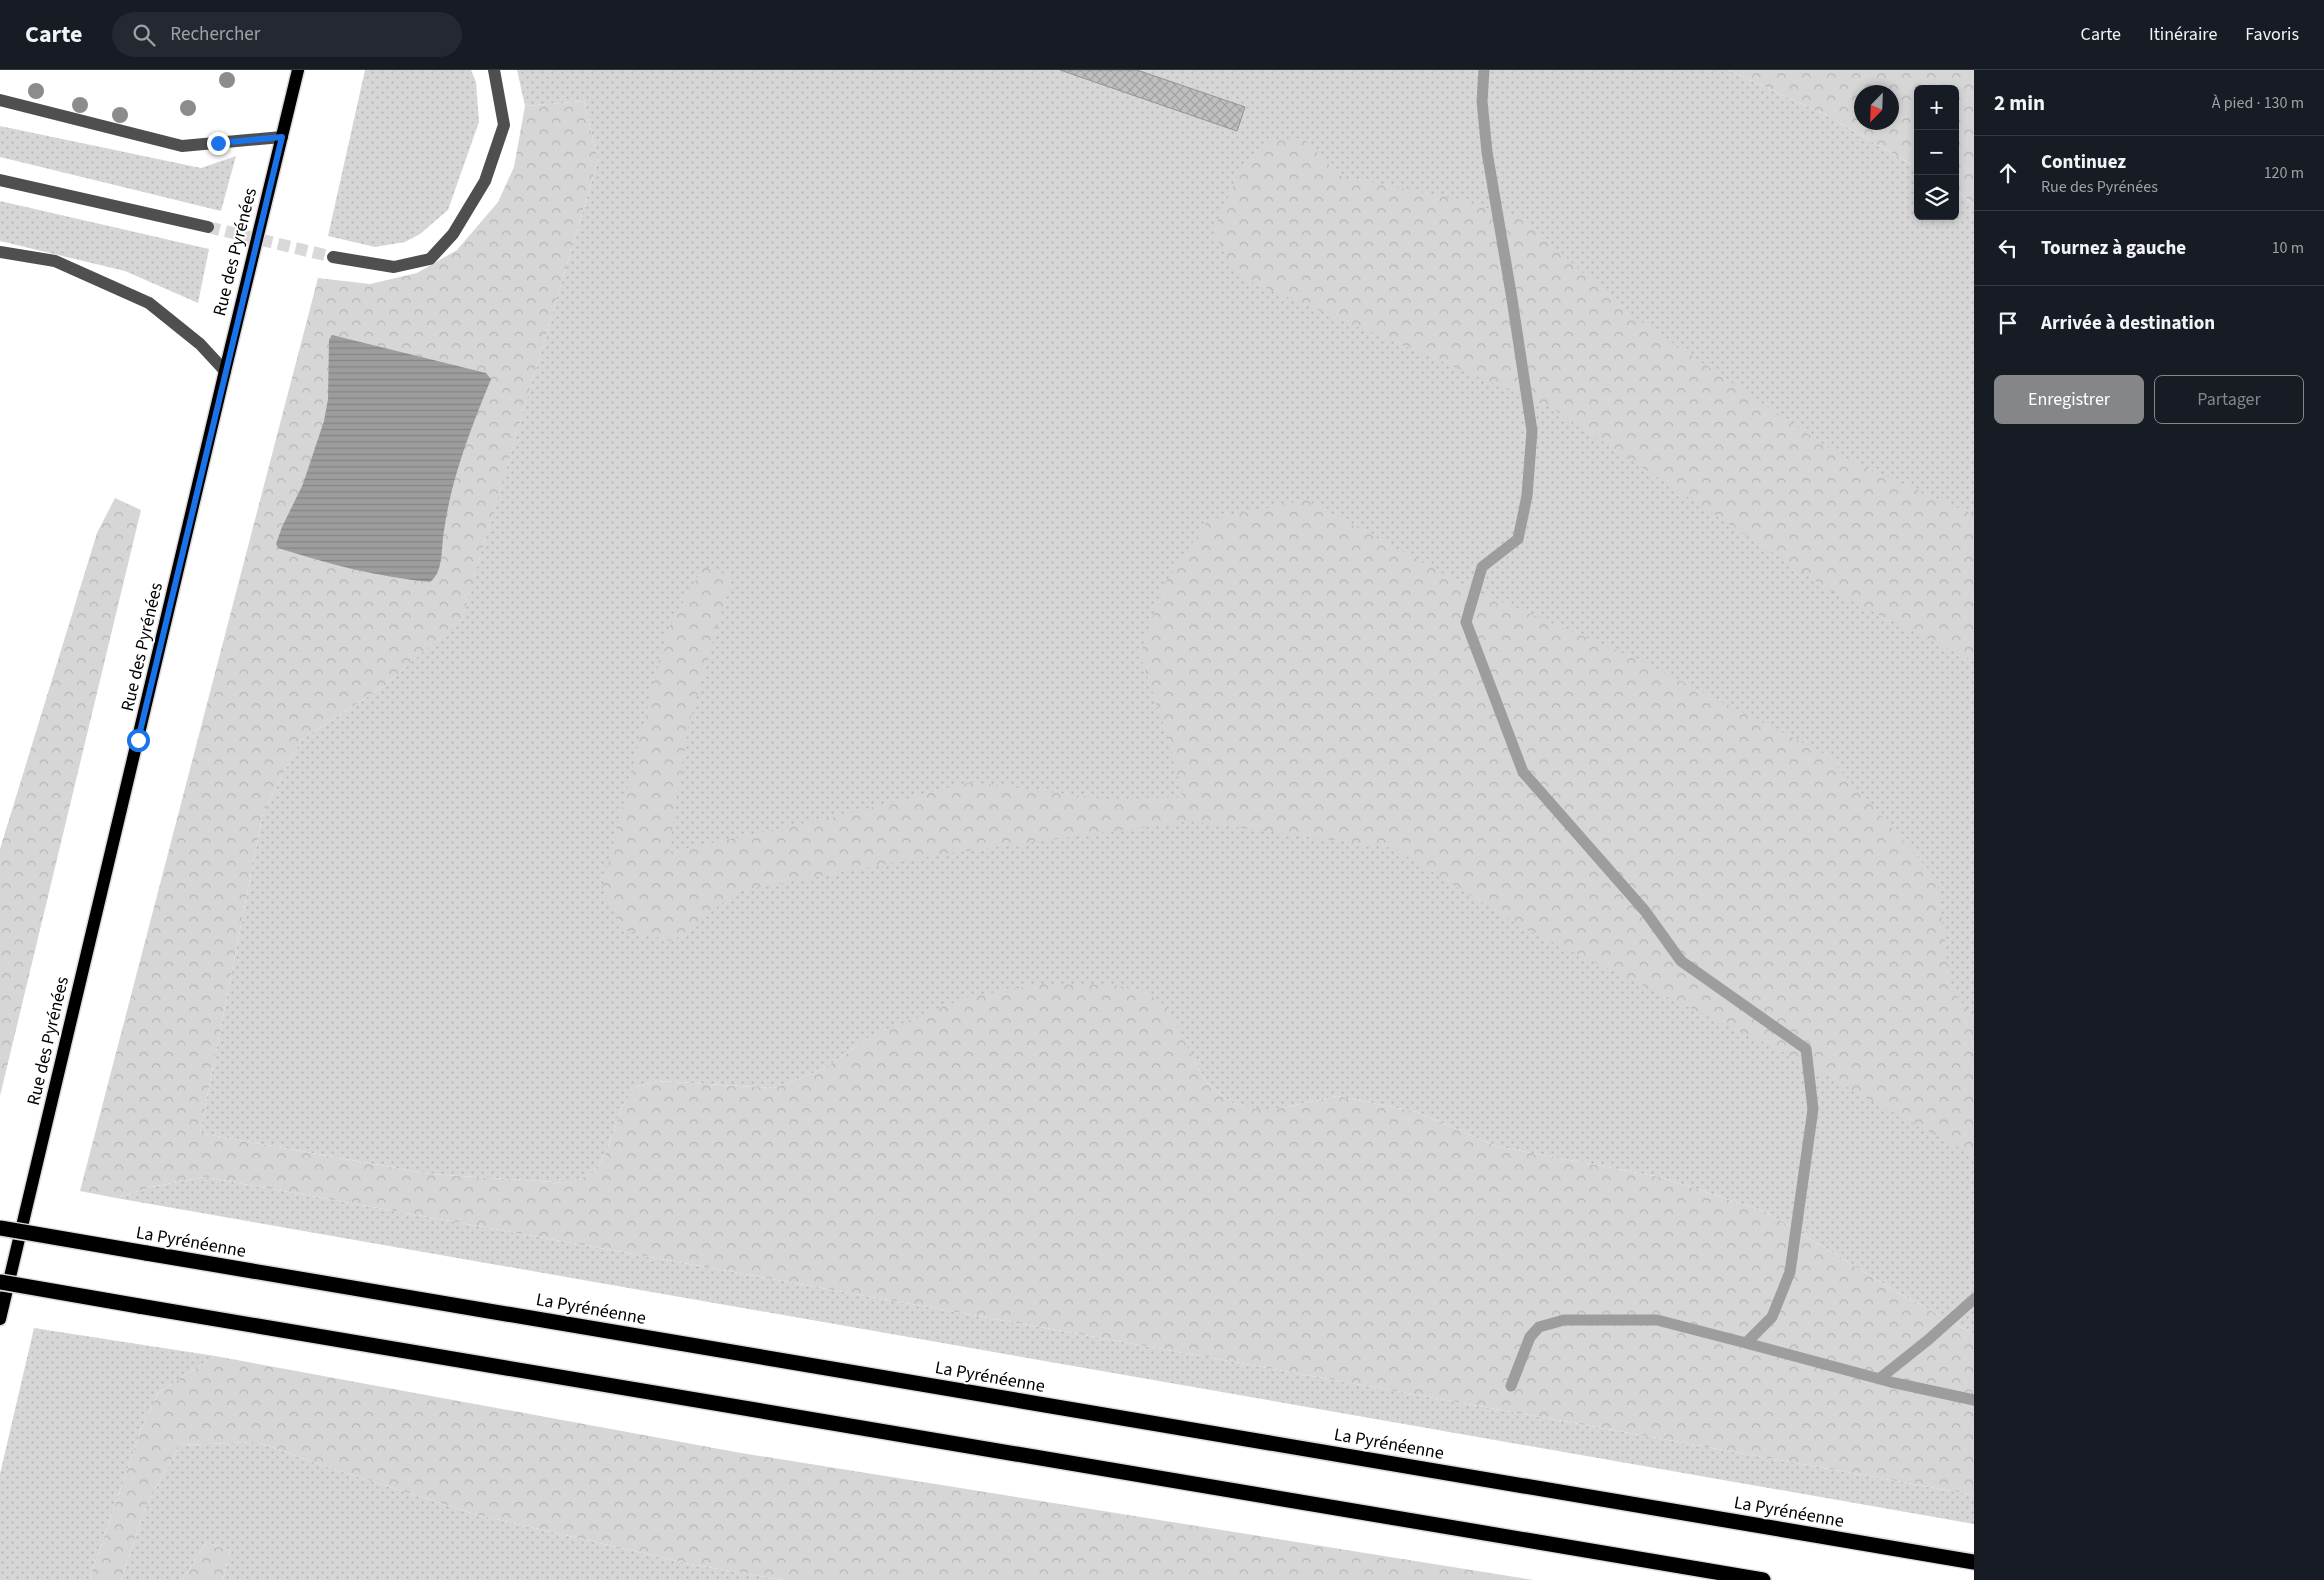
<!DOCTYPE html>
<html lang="fr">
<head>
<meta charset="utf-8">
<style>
  body { margin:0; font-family:"Source Sans 3",sans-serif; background:#242831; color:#f1f3f6 }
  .controls { position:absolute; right:15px; top:15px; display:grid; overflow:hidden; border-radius:8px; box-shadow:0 2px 8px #0003 }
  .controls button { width:45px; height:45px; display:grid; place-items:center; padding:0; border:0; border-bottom:1px solid #363941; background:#171b24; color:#f1f3f6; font:25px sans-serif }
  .compass { position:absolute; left:1854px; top:15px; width:45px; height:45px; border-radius:50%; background:#171b24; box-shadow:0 2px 8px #0003; rotate:203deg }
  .stop { position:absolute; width:15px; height:15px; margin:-11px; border:4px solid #1a73e8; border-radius:50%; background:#fff }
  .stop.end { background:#1a73e8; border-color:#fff; box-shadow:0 1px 5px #0008 }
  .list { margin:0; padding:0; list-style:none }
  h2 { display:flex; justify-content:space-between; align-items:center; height:65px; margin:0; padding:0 20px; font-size:21px }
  h2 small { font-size:16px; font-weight:400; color:#9ea1a6 }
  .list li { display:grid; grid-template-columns:32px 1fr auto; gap:15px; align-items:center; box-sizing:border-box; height:75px; padding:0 20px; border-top:1px solid #363941 }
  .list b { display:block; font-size:19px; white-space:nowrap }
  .list p { margin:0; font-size:16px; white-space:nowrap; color:#9ea1a6 }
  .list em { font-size:16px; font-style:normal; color:#9ea1a6 }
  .actions { display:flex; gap:10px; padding:15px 20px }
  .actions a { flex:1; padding:11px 0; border:1px solid #858687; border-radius:8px; text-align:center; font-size:18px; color:#858687 }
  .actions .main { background:#858687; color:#fff }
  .icon { flex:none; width:28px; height:28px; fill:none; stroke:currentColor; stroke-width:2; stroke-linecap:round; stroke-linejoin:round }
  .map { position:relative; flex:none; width:1974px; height:1510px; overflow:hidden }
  header { display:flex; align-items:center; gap:30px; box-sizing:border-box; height:70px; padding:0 25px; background:#171b24; border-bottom:1px solid #363941 }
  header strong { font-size:24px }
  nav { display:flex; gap:28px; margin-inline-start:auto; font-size:18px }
  .search { width:350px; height:45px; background:#242831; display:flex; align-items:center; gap:12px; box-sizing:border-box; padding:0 18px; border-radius:28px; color:#9ea1a6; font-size:19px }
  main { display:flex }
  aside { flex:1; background:#171b24 }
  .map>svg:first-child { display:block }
</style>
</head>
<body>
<header>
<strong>Carte</strong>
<div class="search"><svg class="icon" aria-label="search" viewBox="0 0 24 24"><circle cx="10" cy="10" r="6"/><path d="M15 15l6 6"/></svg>Rechercher</div>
<nav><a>Carte</a><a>Itinéraire</a><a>Favoris</a></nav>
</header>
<main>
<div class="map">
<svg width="1974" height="1510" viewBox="0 0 1974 1510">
  <defs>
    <pattern id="grass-dots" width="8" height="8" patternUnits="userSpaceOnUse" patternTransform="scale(1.25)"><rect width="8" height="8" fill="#d6d6d6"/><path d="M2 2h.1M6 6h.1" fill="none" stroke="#b6b6b6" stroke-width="1.8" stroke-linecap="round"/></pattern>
    <pattern id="forest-crowns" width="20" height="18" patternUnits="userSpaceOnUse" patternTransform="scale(1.25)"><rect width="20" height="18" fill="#d6d6d6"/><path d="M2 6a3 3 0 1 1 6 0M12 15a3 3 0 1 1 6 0" fill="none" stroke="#b6b6b6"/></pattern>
    <pattern id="water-rules" width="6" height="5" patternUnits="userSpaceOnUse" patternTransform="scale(1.25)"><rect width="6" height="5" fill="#9d9d9d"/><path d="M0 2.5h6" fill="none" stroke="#858585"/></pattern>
    <pattern id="building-cross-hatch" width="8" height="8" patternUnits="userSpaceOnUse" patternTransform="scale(1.25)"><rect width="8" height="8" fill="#bfbfbf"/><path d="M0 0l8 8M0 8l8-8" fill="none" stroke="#a2a2a2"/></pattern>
  </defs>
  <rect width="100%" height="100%" fill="#fff"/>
  <!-- grass -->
  <path fill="url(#grass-dots)" d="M365,0H471L476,12L479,52L448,140L420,164L405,172L375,177L328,166Z
    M517,0H1728L1826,45L1918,98V146H1955V119L1974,135V1264L1897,1222L1766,1142L1660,1107L1495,1076L1417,1042L1337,1026L1277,1039H1252L1230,1032L1207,1013L1194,991L871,966L824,999L774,1018L658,1011L637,1016L623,1035L605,1085L594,1102L570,1113L430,1104L200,1063L263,743L301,670L384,616L462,547L598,90L584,31L525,36Z
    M0,56L201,98L236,86L221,141L0,87Z
    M0,131L209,179L198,233L125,201L0,171Z
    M205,1107L1974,1425V1454L116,1128L151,1117Z
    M34,1258L215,1286L158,1323L142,1357L89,1510H0V1404Z
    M257,1372L324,1396L474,1444L690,1494L782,1510H223L230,1481L207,1472L182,1510H121L145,1438L180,1375Z"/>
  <!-- forest -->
  <path fill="url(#forest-crowns)" fill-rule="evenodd" d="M1728,0H1974V135L1955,119V19H1918V98L1826,45ZM1892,22V52H1862V22Z
    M584,31L598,90L462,548L384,616L301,670L263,743L200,1063L430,1104L570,1113L594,1102L605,1085L623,1035L637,1016L658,1011L774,1018L824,999L871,966L968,927L1041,914L1115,915L1145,922L1169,938L1194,991L1207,1013L1230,1032L1253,1039H1277L1337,1026L1417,1042L1495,1076L1660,1107L1766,1142L1897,1222L1974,1264V1425L205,1107L151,1117L116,1128L80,1121L318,208L370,214L417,203L457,180L498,132L514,97L525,36Z
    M1303,68L1340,106L1442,126L1520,147L1630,244L1842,387L1974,445V591L1831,521L1550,337L1239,207L1213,161L1238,105L1273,70Z
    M115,428L141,440L0,1026V779L97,463Z
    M1306,430L1474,520L1637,589L1827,685L1937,809L1951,919L1971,944L1974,945V1086L1785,983L1527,860L1393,778L1190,751L937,785L738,821L673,871L622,860L602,818L667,561L703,497L732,506L688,657L669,782L830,748L971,712L1106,729L1183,727L1170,674L1140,585L1163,516L1208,450Z
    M215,1286L741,1383L1534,1510H782L690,1494L474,1444L324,1396L257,1372L180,1375L145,1438L121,1510H89L142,1357L158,1323Z
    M207,1472L230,1481L223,1510H182Z"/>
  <!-- water -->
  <path fill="url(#water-rules)" d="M332,265L486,303L491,309C471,358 451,409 444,461C441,477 444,502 430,512C378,507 328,494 278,478L276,474L282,457L303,414L324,351L328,329L329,270Z"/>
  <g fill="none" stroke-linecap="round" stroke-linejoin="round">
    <!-- stream -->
    <path stroke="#9d9d9d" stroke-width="11" d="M1484,0L1482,31L1487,82L1512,229L1532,361L1527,426L1518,469L1482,497L1466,552L1523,702L1645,841L1681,891L1806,979L1813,1039L1790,1202L1772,1247L1746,1273L1657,1250H1564L1539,1257L1530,1267L1511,1316
      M1746,1273L1891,1312L1974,1330
      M1879,1309L1928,1270L1974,1229"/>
  </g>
  <!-- building -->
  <path fill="url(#building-cross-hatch)" stroke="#939393" d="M1060,0H1137L1245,37L1237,61Z"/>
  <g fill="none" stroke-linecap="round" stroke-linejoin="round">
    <!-- minor-tunnel -->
    <path stroke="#d9d9d9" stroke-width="12" stroke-dasharray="12 6" stroke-linecap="butt" d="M208,157L333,187"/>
    <!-- major casing -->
    <g stroke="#dbdbdb" stroke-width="15">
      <path id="major" d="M0,1249L225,301L298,0"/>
    </g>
    <!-- highway casing -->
    <g stroke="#dbdbdb" stroke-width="18">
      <path id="highway" d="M146,1183L1974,1492
        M139,1236L1763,1510"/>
    </g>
    <!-- minor -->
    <path stroke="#4f4f4f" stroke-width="12" d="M0,30L182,76L282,67
      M0,110L208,157
      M0,182L55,191L149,233L200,274L225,301
      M333,187L394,197L430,189L453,164L485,111L504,55L494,0"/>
    <!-- major -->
    <use href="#major" stroke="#000" stroke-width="12"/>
    <!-- highway -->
    <use href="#highway" stroke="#000" stroke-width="15"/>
    <!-- highway-bridge casing -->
    <g stroke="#dbdbdb" stroke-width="18" stroke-linecap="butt">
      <path id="highway-bridge" d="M0,1158L146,1183
        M0,1212L139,1236"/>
    </g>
    <!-- highway-bridge -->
    <use href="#highway-bridge" stroke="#000" stroke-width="15"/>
  </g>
  <!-- trees -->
  <g fill="#8c8c8c">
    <circle cx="227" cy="10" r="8"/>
    <circle cx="36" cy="21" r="8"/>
    <circle cx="80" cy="35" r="8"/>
    <circle cx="188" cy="38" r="8"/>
    <circle cx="120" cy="45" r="8"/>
  </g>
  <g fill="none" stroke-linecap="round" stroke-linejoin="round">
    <!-- route -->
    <path stroke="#1a73e8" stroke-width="6" d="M138,670L282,67L218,73"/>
  </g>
  <g text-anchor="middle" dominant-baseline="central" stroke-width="4" stroke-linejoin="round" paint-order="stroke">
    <!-- street labels -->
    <g font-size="18" fill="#000" stroke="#fff">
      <text transform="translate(235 182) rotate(-76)">Rue des Pyrénées</text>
      <text transform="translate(142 577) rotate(-77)">Rue des Pyrénées</text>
      <text transform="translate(48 971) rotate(-77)">Rue des Pyrénées</text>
      <text transform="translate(191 1172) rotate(10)">La Pyrénéenne</text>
      <text transform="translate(591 1239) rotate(10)">La Pyrénéenne</text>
      <text transform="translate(990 1307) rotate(10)">La Pyrénéenne</text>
      <text transform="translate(1389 1374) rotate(10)">La Pyrénéenne</text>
      <text transform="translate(1789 1442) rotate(10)">La Pyrénéenne</text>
    </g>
  </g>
</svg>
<div class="controls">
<button>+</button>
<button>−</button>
<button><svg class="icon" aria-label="layers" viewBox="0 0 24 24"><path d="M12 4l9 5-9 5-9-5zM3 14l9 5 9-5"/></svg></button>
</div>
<svg class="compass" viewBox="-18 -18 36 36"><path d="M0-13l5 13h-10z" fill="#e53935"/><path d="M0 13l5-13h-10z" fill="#9ea1a6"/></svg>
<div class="stop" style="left:138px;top:670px"></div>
<div class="stop end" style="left:218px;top:73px"></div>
</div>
<aside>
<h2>2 min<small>À pied · 130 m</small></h2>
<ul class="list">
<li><svg class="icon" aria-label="ahead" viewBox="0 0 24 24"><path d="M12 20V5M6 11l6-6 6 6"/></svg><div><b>Continuez</b><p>Rue des Pyrénées</p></div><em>120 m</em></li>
<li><svg class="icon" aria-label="left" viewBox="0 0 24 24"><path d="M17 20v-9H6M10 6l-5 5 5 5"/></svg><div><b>Tournez à gauche</b></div><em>10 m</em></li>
<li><svg class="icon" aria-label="arrive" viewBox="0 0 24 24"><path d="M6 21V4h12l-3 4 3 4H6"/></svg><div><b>Arrivée à destination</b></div></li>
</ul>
<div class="actions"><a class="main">Enregistrer</a><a>Partager</a></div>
</aside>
</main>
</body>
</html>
